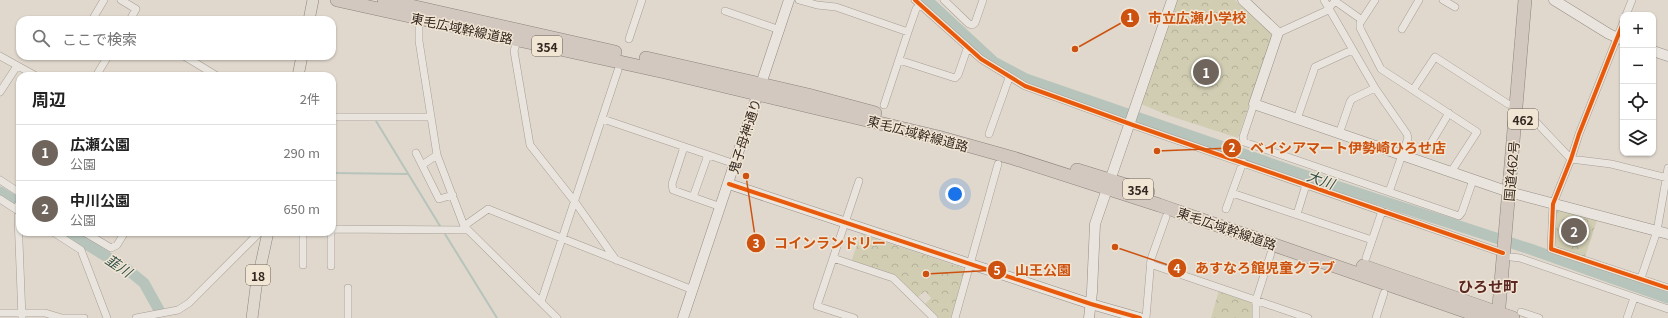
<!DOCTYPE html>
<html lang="ja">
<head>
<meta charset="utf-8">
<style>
  body { margin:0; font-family:Georgia,"Noto Sans JP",serif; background:#f2f2f2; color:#222 }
  .controls { position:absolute; right:12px; top:12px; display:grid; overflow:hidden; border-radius:8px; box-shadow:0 1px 3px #0004 }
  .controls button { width:36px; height:36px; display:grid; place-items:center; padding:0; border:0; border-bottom:1px solid #e0e0e0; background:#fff; color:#222; font:20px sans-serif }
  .you { position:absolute; left:955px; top:194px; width:14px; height:14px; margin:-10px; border:3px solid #fff; border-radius:50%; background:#1a73e8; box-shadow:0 0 0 6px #1a73e833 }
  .badge { display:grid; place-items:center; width:26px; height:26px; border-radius:50%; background:#70655d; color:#fff; font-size:13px; font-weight:700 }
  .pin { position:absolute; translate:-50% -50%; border:2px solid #fff; box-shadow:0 1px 4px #0006 }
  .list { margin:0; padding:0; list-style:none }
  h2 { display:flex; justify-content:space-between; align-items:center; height:52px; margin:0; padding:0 16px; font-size:17px }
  h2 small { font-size:13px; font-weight:400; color:#767676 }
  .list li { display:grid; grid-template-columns:26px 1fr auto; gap:12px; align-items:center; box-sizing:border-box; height:56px; padding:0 16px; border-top:1px solid #e0e0e0 }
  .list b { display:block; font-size:15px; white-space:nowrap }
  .list p { margin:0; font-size:13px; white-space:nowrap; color:#767676 }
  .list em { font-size:13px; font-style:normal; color:#767676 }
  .icon { flex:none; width:22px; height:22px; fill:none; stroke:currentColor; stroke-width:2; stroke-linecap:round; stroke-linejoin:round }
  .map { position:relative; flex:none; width:1668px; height:318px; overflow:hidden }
  .search { position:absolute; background:#fff; box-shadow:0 1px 3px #0004; left:16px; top:16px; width:320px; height:44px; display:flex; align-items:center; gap:10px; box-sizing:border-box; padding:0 14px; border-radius:12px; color:#767676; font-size:15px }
  .panel { position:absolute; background:#fff; box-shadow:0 1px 3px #0004; left:16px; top:72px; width:320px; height:164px; border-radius:12px }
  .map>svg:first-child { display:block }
</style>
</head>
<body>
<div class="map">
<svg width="1668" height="318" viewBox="0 0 1668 318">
  <defs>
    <pattern id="forest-crowns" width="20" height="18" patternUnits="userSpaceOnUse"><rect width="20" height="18" fill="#d1cdb2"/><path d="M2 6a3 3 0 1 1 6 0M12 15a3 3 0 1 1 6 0" fill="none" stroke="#b4b099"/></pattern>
  </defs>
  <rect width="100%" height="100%" fill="#e0d8cd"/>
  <!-- forest -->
  <path fill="url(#forest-crowns)" d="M1177,0H1235L1271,33V39L1238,138L1167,115L1141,104Z
    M1560,210L1597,220L1585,257L1556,246L1554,243L1556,212Z
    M861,234L963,268L965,272L952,318H937L924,305L931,298L925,291L917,298L894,276L851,262Z
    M1219,290L1252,301V318H1211Z"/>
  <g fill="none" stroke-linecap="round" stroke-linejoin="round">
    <!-- stream -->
    <path stroke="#b7c4bb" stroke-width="2" d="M376,121L440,226
      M332,173L408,174
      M445,234L497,318"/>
    <!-- river -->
    <path stroke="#b7c4bb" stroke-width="11" d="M927,0L994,62L1026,79L1333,185L1530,249L1668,298
      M0,192L20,204
      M67,232L128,270L144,283L159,310"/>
    <!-- street casing -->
    <g stroke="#a69e96" stroke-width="8">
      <path id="street" d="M121,0L136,9L130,20
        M799,0L817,5L836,7L908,32
        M915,0L981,59L1025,86L1133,125L1503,253
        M944,0L969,24L972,25L975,23L983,0
        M1324,0L1375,88L1407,134L1408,138L1389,192
        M1375,0L1360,23V28L1381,69L1477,132L1451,172
        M1443,0L1455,7
        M1335,1L1362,20
        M725,11L780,30
        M1626,15L1632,0
        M92,20L104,0
        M1623,23L1579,134L1571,159L1553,204L1551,249L1668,288
        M419,26V41L437,155L464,226L557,318
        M1402,29L1419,0
        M1278,33L1326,11L1336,0
        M629,39L642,0
        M517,40L514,51L530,145L575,202L616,260
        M0,56L36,76
        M184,56L217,76
        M899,60L955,78L958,75L967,49
        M96,76L108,56
        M1413,90L1435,57L1508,104L1517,106
        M0,92L17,66
        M1254,104L1243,137L1244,142L1459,216L1462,212L1473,180
        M884,105L908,32L916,9L920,5
        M332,117H431
        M1523,117L1531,118L1537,123L1571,159L1611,164L1668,178
        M603,119L735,164
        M1297,119L1315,67L1352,50
        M989,134L1009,78
        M1339,134L1350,102L1352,99L1375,88
        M1431,143L1449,113
        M684,147L672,184L673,190L721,207
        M416,153L422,165
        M437,155L422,165L439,199L453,195
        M0,180L20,193
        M1232,193L1372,240
        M693,197L708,155
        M0,199L20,212
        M16,209L20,202
        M1226,209L1243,162
        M19,211L18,216L22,318
        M1297,214L1306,185
        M464,226L488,209L693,290
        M332,229L467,230
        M53,232L81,250L107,318
        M84,232L111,248L117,245L125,232
        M1511,257L1520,258L1668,309
        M833,258L893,278L934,318
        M1366,258L1382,211
        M1150,264L1308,318
        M303,265V232
        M331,266V232
        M1641,278L1657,231L1668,168
        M541,302L618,70
        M1521,312L1539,318
        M0,313H45L62,318H84
        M136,318L178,310L189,303L260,232
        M348,318V288
        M854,318L817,306L859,181
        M955,318L998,164
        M1146,318L1151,259L1166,217
        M1256,318V300L1271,253
        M1376,318L1384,293
        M1627,318L1634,298"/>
    </g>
    <!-- secondary casing -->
    <g stroke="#958d86" stroke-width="11">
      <path id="secondary" d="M1243,0L1278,33L1254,104L1509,192L1668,234
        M1554,0L1609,34L1623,40
        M1653,51L1668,56
        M729,184L1091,304L1140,318
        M683,318L789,0
        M1089,318L1092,292L1095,224L1172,0"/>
    </g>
    <!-- primary casing -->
    <g stroke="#8b847d" stroke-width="12">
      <path id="primary" d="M309,20L313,0
        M298,76L302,56
        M252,318L256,287L268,232"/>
    </g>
    <!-- highway casing -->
    <g stroke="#8b847d" stroke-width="14">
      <path id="highway" d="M337,0L665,72L938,137L1013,158L1159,205L1485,318
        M384,0L615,52
        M646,58L808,95L875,113
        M1077,170L1148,192
        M1363,266L1513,318
        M1498,318L1525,0"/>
    </g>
    <!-- street -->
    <use href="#street" stroke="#e9e5de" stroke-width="7"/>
    <!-- secondary -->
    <use href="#secondary" stroke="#e9e5de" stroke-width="10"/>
    <!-- primary -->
    <use href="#primary" stroke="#e0d9d0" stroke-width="11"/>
    <!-- highway -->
    <use href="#highway" stroke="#d2c8bf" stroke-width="13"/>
    <!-- cycleway casing -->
    <g stroke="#f1e5d4" stroke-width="6">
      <path id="cycleway" d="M915,0L981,59L1025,86L1133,125L1503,253
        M1623,23L1579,134L1571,159L1553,204L1551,249L1668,288
        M729,184L1091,304L1140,318"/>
    </g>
    <!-- cycleway -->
    <use href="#cycleway" stroke="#e8590c" stroke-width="4"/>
  </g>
  <g text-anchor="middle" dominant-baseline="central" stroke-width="3" stroke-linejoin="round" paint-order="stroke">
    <!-- shield labels -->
    <g fill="#f1e5d4" stroke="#6c6056" stroke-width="1">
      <rect x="532" y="36" width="30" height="20" rx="3"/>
      <rect x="1508" y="109" width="30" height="20" rx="3"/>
      <rect x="1123" y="179" width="30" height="20" rx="3"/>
      <rect x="246" y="265" width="24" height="20" rx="3"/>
    </g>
    <g font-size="12" font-weight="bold" fill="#332720">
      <text x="547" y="46">354</text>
      <text x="1523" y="119">462</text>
      <text x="1138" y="189">354</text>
      <text x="258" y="275">18</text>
    </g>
    <!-- street labels -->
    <g font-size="13" fill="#332720" stroke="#f1e5d4">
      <text transform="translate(462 28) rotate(12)">東毛広域幹線道路</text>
      <text transform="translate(918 133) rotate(15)">東毛広域幹線道路</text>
      <text transform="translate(744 136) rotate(-72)">鬼子母神通り</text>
      <text transform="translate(1511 171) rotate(-85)">国道462号</text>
      <text transform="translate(1227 228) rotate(19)">東毛広域幹線道路</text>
    </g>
    <!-- water labels -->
    <g font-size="14" font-style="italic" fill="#31514b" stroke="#f1e5d4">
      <text transform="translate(1321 179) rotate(19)">大川</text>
      <text transform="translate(119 265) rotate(34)">韮川</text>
    </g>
    <!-- quarter labels -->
    <g font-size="15" font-weight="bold" fill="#5b2824" stroke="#f1e5d4">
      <text x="1488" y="285">ひろせ町</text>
    </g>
  </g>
  <!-- callouts -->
  <path fill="none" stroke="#cd520f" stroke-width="1.5" d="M1075 49L1130 18M1157 151L1232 148M746 176L756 243M1115 247L1177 268M926 274L997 270"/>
  <g fill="#cd520f" stroke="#f1e5d4" stroke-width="1.5">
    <circle cx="1075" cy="49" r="4"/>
    <circle cx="1157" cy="151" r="4"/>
    <circle cx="746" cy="176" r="4"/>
    <circle cx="1115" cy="247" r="4"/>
    <circle cx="926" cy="274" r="4"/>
    <circle cx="1130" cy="18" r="10"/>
    <circle cx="1232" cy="148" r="10"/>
    <circle cx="756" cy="243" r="10"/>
    <circle cx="1177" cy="268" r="10"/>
    <circle cx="997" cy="270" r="10"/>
  </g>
  <g font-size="12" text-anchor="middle" font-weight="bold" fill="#fff">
    <text x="1130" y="22">1</text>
    <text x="1232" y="152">2</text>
    <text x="756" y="248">3</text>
    <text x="1177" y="273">4</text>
    <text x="997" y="275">5</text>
  </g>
  <g font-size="14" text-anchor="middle" font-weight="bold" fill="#cd520f" stroke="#f1e5d4" stroke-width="3" stroke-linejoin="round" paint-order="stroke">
    <text x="1197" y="23">市立広瀬小学校</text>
    <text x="1348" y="153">ベイシアマート伊勢崎ひろせ店</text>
    <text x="830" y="248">コインランドリー</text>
    <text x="1265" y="273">あすなろ館児童クラブ</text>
    <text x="1043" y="275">山王公園</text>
  </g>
</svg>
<div class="controls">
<button>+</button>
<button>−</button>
<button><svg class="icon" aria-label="locate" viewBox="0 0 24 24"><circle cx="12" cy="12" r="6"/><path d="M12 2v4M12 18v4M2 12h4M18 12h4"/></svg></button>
<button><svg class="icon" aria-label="layers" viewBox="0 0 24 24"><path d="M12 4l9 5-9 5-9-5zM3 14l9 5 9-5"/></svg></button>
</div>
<div class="you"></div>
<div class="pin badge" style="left:1206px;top:72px">1</div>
<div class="pin badge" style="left:1574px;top:231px">2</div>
<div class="search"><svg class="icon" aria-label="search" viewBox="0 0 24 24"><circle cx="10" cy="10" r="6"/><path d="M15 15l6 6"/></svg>ここで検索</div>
<section class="panel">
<h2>周辺<small>2件</small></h2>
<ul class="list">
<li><span class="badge">1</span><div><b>広瀬公園</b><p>公園</p></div><em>290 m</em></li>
<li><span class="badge">2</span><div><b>中川公園</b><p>公園</p></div><em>650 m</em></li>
</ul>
</section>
</div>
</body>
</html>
